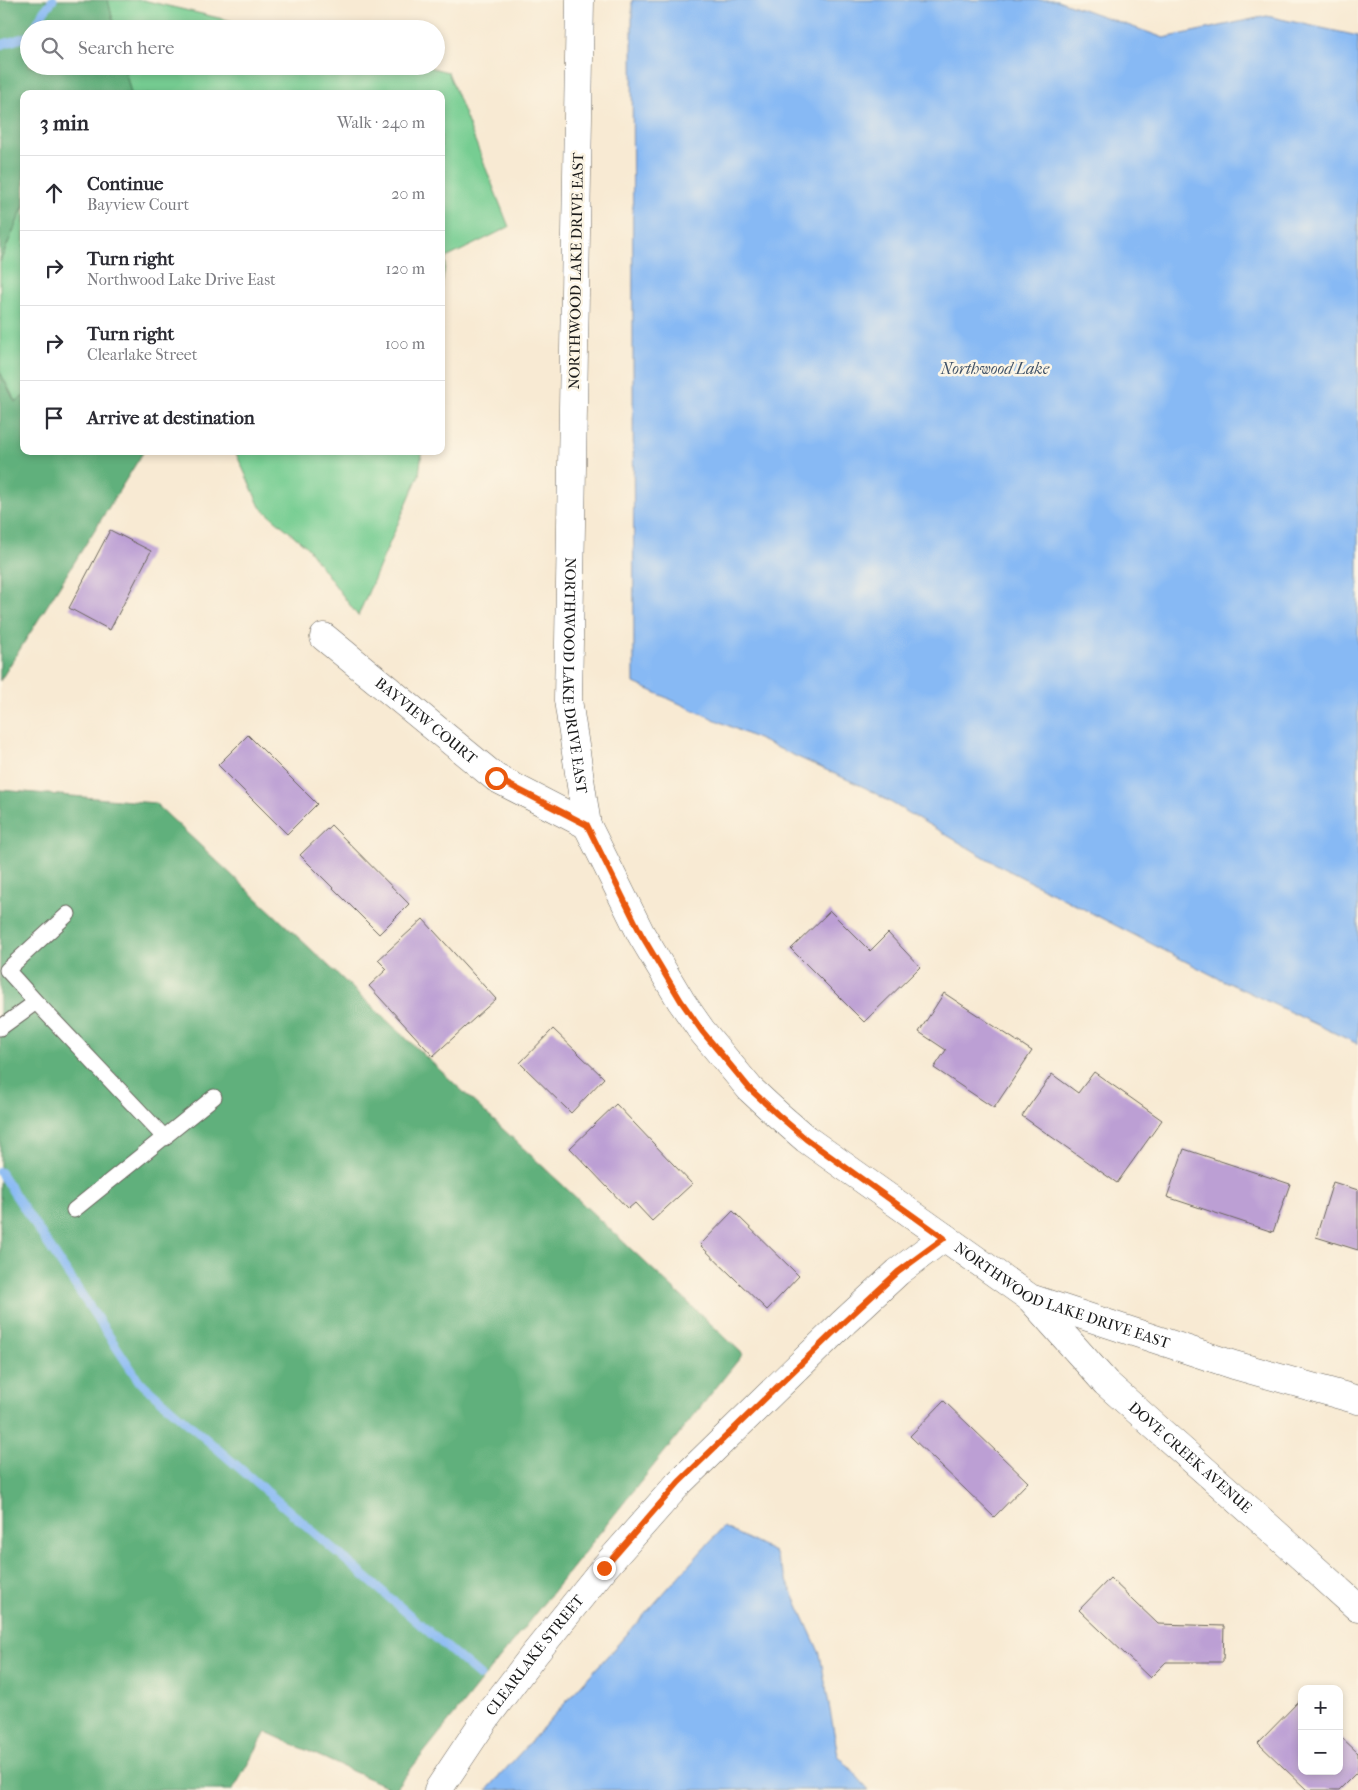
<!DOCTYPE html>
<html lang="en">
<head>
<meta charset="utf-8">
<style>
  body { margin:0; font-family:"IM FELL French Canon",serif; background:#f7f7f7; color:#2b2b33 }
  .controls { position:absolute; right:15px; bottom:15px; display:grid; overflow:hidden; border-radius:10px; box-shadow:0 2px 8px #0003 }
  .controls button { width:45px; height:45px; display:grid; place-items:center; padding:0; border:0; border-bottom:1px solid #e1e1e2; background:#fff; color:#2b2b33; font:25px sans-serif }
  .stop { position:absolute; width:15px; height:15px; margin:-11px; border:4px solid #ea580c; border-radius:50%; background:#fff }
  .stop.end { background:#ea580c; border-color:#fff; box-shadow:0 1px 5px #0008 }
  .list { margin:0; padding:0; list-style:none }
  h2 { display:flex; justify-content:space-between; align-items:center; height:65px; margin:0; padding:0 20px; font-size:21px }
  h2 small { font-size:16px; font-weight:400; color:#7c7c81 }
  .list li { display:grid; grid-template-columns:32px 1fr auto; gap:15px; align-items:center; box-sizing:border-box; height:75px; padding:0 20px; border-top:1px solid #e1e1e2 }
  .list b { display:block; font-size:19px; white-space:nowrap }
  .list p { margin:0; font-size:16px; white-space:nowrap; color:#7c7c81 }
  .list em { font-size:16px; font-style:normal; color:#7c7c81 }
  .icon { flex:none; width:28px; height:28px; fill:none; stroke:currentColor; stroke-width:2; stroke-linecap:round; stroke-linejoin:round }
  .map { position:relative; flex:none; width:1358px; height:1790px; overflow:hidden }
  .search { position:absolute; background:#fff; box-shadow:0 2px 8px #0003; left:20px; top:20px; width:425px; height:55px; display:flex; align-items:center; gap:12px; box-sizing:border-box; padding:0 18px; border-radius:28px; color:#7c7c81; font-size:19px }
  .panel { position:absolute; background:#fff; box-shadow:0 2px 8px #0003; left:20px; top:90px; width:425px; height:365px; border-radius:10px }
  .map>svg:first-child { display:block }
</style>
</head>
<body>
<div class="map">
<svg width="1358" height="1790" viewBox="0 0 1358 1790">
  <rect width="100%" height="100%" fill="#fcf5e5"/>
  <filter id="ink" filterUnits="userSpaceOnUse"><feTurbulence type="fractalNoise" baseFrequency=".02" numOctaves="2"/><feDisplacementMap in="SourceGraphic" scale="10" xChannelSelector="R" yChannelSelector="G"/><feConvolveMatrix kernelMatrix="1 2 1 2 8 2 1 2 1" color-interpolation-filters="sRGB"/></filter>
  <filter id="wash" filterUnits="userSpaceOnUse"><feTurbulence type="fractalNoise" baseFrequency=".0096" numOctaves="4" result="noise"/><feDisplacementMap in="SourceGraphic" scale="20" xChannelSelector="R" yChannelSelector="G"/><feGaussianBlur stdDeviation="1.12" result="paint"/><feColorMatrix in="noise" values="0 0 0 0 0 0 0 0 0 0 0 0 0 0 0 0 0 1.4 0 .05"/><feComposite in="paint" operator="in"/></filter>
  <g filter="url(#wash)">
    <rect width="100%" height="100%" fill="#f8ead3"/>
    <!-- green -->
    <path fill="#76cd92" stroke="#497457" d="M108,0H143L265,29H115Z
      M124,66H425L448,72L509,227L446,258L441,293V94H131Z
      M24,205V396L16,402L0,372V262Z
      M235,451H422L419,475L358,616L306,546L260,507Z"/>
    <!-- forest -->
    <path fill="#60b07c" stroke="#3e664c" d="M0,0H108L115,29H29V66H124L131,94H24V205L0,262Z
      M0,372L15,402L24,396V451H144L0,681Z
      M0,790L155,803L743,1354L394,1790L266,1732L233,1790H0Z"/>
    <!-- water -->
    <path fill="#87b9f4" stroke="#526a88" d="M632,0H1057L1164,38L1267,16L1358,36V1044L1216,977L998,865L866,788L634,683Z
      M723,1527L774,1552L820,1654L838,1755L869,1790H487Z"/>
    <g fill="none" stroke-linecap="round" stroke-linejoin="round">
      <!-- stream -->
      <path stroke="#87b9f4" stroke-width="9" d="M34,29L44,11L53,0
        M0,45L29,36
        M0,1172L139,1381L480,1676"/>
    </g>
    <g id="blocks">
      <!-- building -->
      <path fill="#bc9fd4" d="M110,530L151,551L110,630L69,608Z
        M248,735L317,804L287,834L218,765Z
        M331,825L409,904L379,934L300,855Z
        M830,911L870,951L888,933L920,967L864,1022L791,949Z
        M423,919L496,999L433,1056L369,986L387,969L378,960Z
        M944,993L1032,1051L994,1108L934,1068L946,1050L919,1032Z
        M553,1029L604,1078L571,1113L520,1063Z
        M1094,1072L1162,1120L1117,1183L1022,1116L1052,1074L1078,1093Z
        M616,1104L692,1184L652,1221L635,1203L628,1209L570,1148Z
        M1184,1149L1290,1184L1273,1232L1167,1197Z
        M1333,1182L1358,1190V1250L1316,1237Z
        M733,1211L799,1276L767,1310L700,1245Z
        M944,1401L1028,1482L994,1517L910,1436Z
        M1110,1578L1158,1624L1224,1626L1223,1662H1166L1150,1678L1079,1610Z
        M1302,1698V1771H1339V1735L1358,1753V1771L1339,1790H1307L1258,1743Z"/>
    </g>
  </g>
  <g filter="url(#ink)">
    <use href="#blocks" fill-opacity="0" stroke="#69645c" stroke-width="1"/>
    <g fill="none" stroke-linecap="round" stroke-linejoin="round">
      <!-- service casing -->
      <g stroke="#69645c" stroke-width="17">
        <path id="service" d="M36,1002L7,970L68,914
          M0,1028L36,1002L165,1138
          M74,1210L214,1097"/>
      </g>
      <!-- minor casing -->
      <g stroke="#69645c" stroke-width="29">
        <g id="minor">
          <path id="s1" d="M580,0L568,700L587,825L641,934L681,1001L702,1031L750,1089L777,1114L806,1139L1030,1298L1234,1365L1358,1400"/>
          <path id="s2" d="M324,637L496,778L587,825"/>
          <path id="s3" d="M1031,1299L1106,1383L1272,1530L1358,1608"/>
          <path id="s4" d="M438,1790L488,1715L533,1656L604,1568L679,1483L842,1324L898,1272L944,1237"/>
        </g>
      </g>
      <!-- service -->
      <use href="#service" stroke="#fff" stroke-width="15"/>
      <!-- minor -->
      <use href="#minor" stroke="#fff" stroke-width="28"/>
    </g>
  </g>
  <g fill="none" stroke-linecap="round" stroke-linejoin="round" filter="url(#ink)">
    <!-- route -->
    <path stroke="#ea580c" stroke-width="6" d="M496,778L587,825L641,934L681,1001L702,1031L750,1089L777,1114L806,1139L944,1238L898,1272L842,1324L679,1482L604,1568"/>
  </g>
  <g text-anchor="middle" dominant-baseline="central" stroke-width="5" stroke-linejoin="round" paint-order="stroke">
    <!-- street labels -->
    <g font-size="15" fill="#1c1c1c" stroke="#fcf5e5">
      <text transform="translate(576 271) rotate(-89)">NORTHWOOD LAKE DRIVE EAST</text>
      <text stroke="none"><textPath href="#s1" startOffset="676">NORTHWOOD LAKE DRIVE EAST</textPath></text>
      <text stroke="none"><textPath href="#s2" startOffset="132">BAYVIEW COURT</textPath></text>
      <text stroke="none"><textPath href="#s1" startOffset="1516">NORTHWOOD LAKE DRIVE EAST</textPath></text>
      <text stroke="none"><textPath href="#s3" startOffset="225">DOVE CREEK AVENUE</textPath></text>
      <text stroke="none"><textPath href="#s4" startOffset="166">CLEARLAKE STREET</textPath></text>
    </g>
    <!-- water labels -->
    <g font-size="16" font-style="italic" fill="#415368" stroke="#fcf5e5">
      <text x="995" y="368">Northwood Lake</text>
    </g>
  </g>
</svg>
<div class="controls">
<button>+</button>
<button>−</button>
</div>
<div class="stop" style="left:496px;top:778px"></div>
<div class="stop end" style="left:604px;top:1568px"></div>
<div class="search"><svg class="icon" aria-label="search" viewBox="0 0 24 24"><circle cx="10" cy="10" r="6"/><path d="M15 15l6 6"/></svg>Search here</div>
<section class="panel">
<h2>3 min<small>Walk · 240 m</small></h2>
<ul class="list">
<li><svg class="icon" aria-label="ahead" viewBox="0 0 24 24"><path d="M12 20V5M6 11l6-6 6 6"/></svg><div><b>Continue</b><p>Bayview Court</p></div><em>20 m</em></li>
<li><svg class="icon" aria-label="right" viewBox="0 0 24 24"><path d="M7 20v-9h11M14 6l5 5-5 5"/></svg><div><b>Turn right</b><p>Northwood Lake Drive East</p></div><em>120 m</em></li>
<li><svg class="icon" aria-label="right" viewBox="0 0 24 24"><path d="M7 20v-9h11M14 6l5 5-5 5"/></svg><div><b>Turn right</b><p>Clearlake Street</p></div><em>100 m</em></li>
<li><svg class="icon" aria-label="arrive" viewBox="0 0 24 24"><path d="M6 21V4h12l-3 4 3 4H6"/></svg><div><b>Arrive at destination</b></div></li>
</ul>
</section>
</div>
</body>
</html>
